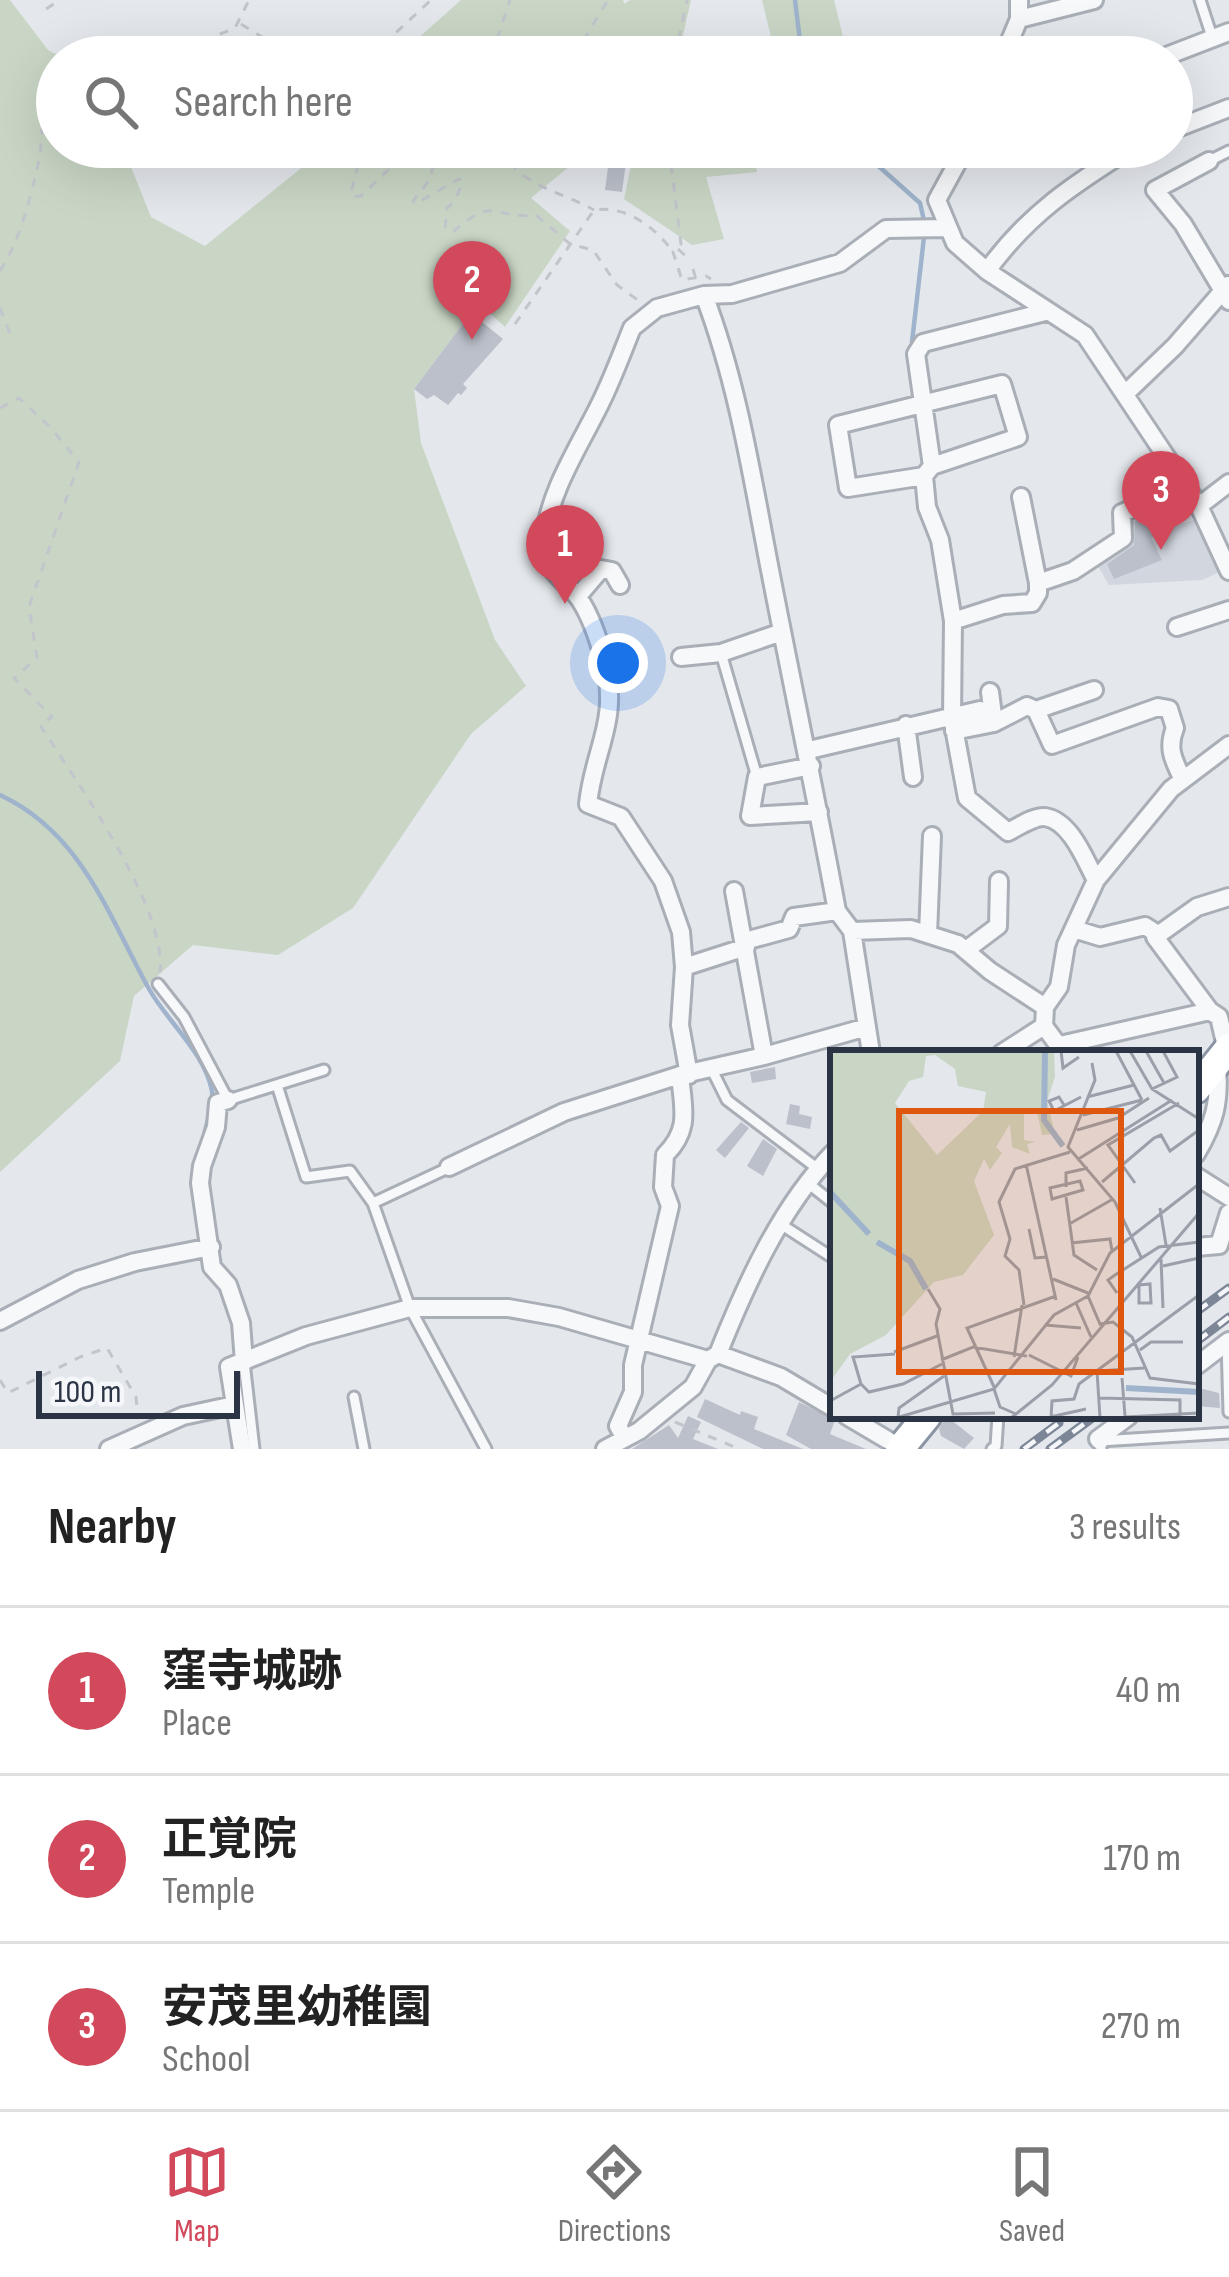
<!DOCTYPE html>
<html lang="en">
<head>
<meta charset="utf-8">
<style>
  body { margin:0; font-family:"Sofia Sans Condensed","Noto Sans JP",sans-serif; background:#f6f6f6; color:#222 }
  .scale { position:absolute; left:36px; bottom:30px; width:204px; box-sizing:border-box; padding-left:12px; border:6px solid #2b3445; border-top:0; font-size:33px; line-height:42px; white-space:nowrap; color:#2b3445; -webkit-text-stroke:9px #f4f6f9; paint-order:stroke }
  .you { position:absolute; left:618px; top:663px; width:42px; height:42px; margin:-30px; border:9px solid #fff; border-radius:50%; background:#1a73e8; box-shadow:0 0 0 18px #1a73e833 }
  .badge { display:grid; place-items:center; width:78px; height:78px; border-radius:50%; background:#d1495b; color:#fff; font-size:39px; font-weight:700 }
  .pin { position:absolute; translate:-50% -99px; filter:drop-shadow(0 3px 6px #0008) }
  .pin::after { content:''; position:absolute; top:63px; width:42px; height:36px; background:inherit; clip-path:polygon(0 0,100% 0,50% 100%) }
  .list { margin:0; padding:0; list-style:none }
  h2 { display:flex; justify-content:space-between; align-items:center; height:156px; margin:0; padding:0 48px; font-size:51px }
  h2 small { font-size:39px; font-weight:400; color:#767676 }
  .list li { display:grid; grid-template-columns:78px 1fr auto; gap:36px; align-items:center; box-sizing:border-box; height:168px; padding:0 48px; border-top:3px solid #e0e0e0 }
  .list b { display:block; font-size:45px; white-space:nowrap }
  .list p { margin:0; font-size:39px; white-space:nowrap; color:#767676 }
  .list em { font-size:39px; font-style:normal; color:#767676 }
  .icon { flex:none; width:66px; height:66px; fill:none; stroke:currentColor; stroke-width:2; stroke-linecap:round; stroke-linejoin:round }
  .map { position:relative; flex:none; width:1229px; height:1449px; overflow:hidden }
  .search { position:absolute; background:#fff; box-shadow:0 12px 48px #0002; left:36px; right:36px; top:36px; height:132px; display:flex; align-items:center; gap:30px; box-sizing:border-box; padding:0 42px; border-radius:66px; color:#767676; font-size:45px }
  .sheet { height:660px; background:#fff }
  nav { display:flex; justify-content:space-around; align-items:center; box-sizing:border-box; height:168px; border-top:3px solid #e0e0e0; background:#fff; font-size:33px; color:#767676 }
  nav a { display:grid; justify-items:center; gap:6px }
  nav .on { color:#d1495b }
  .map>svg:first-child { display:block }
</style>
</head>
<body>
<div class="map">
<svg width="1229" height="1449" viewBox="0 0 1229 1449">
  <rect width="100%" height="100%" fill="#e4e7ec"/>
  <!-- built -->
  <path fill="#d2d6de" d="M1162,501L1175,526L1197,519L1220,572L1202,580L1109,585L1095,561L1128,540L1127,515Z"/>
  <!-- green -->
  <path fill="#c9d6c5" d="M0,0H10L48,50L61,57H57V147H123L151,217L205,246L327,147H593L531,198L570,231L505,327L480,304L490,289L468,253L471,313L414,389L421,443L495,640L526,686L471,734L353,908L278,955L193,945L134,996L120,1061L0,1172Z
    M461,0H623L624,4L630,0H691L678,57H397Z
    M762,0H834L848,57H776Z
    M607,147H691L692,162L754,158L757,172L706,177L724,239L692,245L624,199L633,156Z"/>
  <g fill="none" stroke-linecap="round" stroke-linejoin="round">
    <!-- stream -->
    <path stroke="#9fb4cc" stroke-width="4.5" d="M795,0L802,57
      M857,147L920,203L925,225
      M912,342L924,237
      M0,795C82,833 108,915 149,989C167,1021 205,1053 212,1091C214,1103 206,1124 204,1136
      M240,1375L241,1393"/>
  </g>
  <!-- building -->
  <path fill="#bbc0ca" d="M609,160L626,162L622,192L605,190Z
    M471,313L503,339L463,384L467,388L461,395L458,393L448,405L434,395L427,399L414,389Z
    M1163,510L1172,528L1151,538L1162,560L1114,579L1107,564L1134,545L1135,521Z
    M775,1067L776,1079L752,1083L750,1072Z
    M790,1104L800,1106L799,1114L812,1117L810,1129L786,1124Z
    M741,1122L749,1128L725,1158L716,1150Z
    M763,1139L777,1149L763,1176L747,1166Z
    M1203,1389L1219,1393L1220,1408L1196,1406V1391Z
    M705,1399L740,1415L741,1411L758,1417L754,1429L803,1449H763L697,1417Z
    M799,1402L835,1420L830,1434L866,1449H811L786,1435Z
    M688,1416L701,1422L693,1439L718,1449H632L669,1425L678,1438Z
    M946,1416L974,1438L964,1449L941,1436L939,1429Z"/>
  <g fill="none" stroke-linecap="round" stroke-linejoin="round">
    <!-- service casing -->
    <g stroke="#a9aeb7" stroke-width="15">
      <path id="service" d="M1200,0L1213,40
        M1209,161L1229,151
        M721,653L757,777
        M158,984L184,1017L228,1100L324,1070
        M711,1068L727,1100L818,1169
        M277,1085L306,1177L350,1171L373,1203
        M448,1168L373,1203L410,1308L486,1449
        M809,1184L833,1203
        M782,1225L830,1256
        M1227,1342L1229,1412
        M244,1362L254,1449
        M354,1397L364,1449
        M992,1449L996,1446L998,1416
        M1101,1449L1100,1441L1229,1433"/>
    </g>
    <!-- minor casing -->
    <g stroke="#a9aeb7" stroke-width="22">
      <path id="minor" d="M1019,19L1094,0
        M1003,57L1019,19V0
        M1164,57L1229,32
        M1172,130L1229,108
        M966,147L937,200L955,243L987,271L1085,335L1199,506L1229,571
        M1209,161L1155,190L1183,224L1229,301
        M987,271C1028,214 1074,184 1133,147
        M704,295C738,384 752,477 770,570C792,684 816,797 837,911L852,931L871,1053
        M1002,384L1018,437L932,466L924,476L848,488L838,425Z
        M1125,394L1175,346L1228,285
        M932,466L916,354L923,343L1045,312
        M924,476L927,507L940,540L953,621L952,717L967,798L1008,832C1018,827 1034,816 1045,817C1071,821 1085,860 1096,880
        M1021,497L1038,583
        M1199,506L1229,483
        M578,596L601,569L612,571L620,585
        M953,621L1003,605L1032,603L1038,593V583L1073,571L1123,538L1122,513L1184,487
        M1177,627L1229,610
        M681,657L721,653L782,632
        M990,692L994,723
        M1036,710L1094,690
        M906,725L913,777
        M954,731L994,723L1027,706L1036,710L1052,745L1158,707L1169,709L1175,728C1167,748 1173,759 1182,778
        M809,750L980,710
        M811,766L757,777L750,816L819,812
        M734,891L764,1056
        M1074,929L1100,937L1145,926L1159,935
        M852,931L911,929L958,944L990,971L1045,1007
        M928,934L932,836
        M745,941L789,929L794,917L837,911
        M966,950L998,926L999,881
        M684,967L746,947
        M1210,1011L1155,937L1197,907L1229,897
        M1060,1045L1210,1011L1219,1017L1227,1051
        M1002,1053L1044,1026
        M1064,1053L1044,1026L1045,1007L1059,987L1066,945L1096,880L1171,789L1229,745
        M689,1075L680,1025L684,967L681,932L663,881L621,817L588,804C594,748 620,721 604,660C599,641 591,617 580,600C566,579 541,571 544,540C549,491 579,447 600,404C612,380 622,353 632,328L657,308L704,295L732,294L840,263L886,229L947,228
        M228,1100L218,1103L216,1127L202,1166L200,1183L212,1267L228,1285L241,1323L244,1362
        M1196,1154C1215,1122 1220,1102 1217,1065
        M449,1167L564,1112L680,1075L764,1056L867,1027
        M1196,1176L1229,1197
        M1196,1247L1219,1245L1229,1213
        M0,1321L78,1280L135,1262L211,1247
        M718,1354L781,1377L833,1408
        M1196,1366L1229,1341
        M847,1416L901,1448
        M624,1437L618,1426L633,1392V1365L670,1206L663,1187L665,1155C691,1129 683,1109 680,1075
        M1100,1441L1098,1439L1129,1416
        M109,1449L183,1416L234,1405
        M242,1449L229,1367L306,1336L410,1308H508L559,1317L708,1360
        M605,1449L639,1431L693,1387L708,1360L718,1354C746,1284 780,1208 833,1153"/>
    </g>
    <!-- trunk casing -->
    <g stroke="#8b94a3" stroke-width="33">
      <path id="trunk" d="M1196,1089L1229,1048
        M900,1449L927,1416"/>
    </g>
    <!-- path -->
    <path stroke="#c2c5cb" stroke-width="3" stroke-dasharray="9 9" stroke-linecap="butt" d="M46,9L60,0
      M241,24L294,57
      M167,49L178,57
      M574,56L608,0
      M195,57L203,41L235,28L249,0
      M370,57L431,0
      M496,57V42L510,0
      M675,57L687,0
      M363,147L351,192L353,197L361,196L412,147
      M435,147L431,178L413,201L415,204L459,179L463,182L454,202L447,208L445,229L454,231C496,194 493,220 536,215L570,244L593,250L617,285L639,301
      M502,147C513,184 563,192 594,210
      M669,147L681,244L673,252L682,280L706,276L711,279
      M434,168L444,150L451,147
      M678,249L689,259
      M693,269L697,283
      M0,271C20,240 31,197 39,160C42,147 40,135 44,121L57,118
      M0,308L12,339
      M515,324L594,210C626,205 655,227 673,252
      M0,408L19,398L49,426L79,462L29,607L37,658L14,678L52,717L40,725C76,781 167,907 160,972
      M0,1380L8,1393L80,1357L107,1348L136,1397L138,1417
      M675,1422L739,1449"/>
    <!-- service -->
    <use href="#service" stroke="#f7f8fa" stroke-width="9"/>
    <!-- minor -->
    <use href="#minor" stroke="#f7f8fa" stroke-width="16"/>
    <!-- trunk -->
    <use href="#trunk" stroke="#fff" stroke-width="27"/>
    <!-- rail casing -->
    <g stroke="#7d8696" stroke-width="9">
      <path id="rail" d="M1196,1312L1229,1288
        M1196,1342L1229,1317
        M1024,1449L1059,1423
        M1050,1449L1095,1416"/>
    </g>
    <!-- rail -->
    <use href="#rail" stroke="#f4f6f9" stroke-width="4.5" stroke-dasharray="14" stroke-linecap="butt"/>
  </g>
  <!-- overview -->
  <g transform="translate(830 1050)">
    <rect width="369" height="369" fill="#e4e7ec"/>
    <path d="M0,1H224L225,27L217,51L225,84L212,85L207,62L194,61V90L206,92L197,94L200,104L182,97L180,74L166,97L172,103L160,120L154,109L144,131L164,185L133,225L104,232L56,285L20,304L0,332ZM105,5L125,19L128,36L156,42L153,61L107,105L65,53L79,31L93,27L96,6Z" fill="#c9d6c5" fill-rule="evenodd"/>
    <path fill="none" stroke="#9fb4cc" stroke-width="6" d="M215,1L214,70L233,96M0,142L39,184M47,192L80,211L96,239M296,338L369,342"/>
    <path fill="none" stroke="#9a9fa9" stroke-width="3" d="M231,1L233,18L249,7M286,1L312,50M300,1L322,39L369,69M316,1L334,33M262,13L265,30L238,97L285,152L312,209M322,39L347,27L333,1M257,47L304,35M234,55L229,47L219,51L224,61L251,47M253,65L312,50M247,80L288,68L319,48M247,110L342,50M196,114L226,250M250,131L253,140L222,149L220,138ZM272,132L324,88L331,85L340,101L369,80M305,133L278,95L349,53M369,134L280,203L258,246L270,274L283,272L302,287L320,328L369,334M236,137V123L258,118M236,147L244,205L267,220M330,158L336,195M241,173L283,149M199,179L205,208L217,207M241,193L280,189L282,201M331,209L333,258M333,216L369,208M223,229L258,243M309,235V253H321L320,234L309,235M98,239L110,259L106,274L123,364L165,363M287,243L278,230L285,225L329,197L369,192M246,253L261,287M194,255L189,220L175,206L180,189L169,152L185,119L240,102M215,275L251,278M310,300L321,292H353M64,302L107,286M199,305L241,326L248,307M184,307L192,255M111,310L143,297L197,306M267,321L270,368M268,321L314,318M292,328L295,366M31,334L23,307L65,304M164,339L170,357L186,364M165,339L137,278L226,246M270,348L350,350V368M0,351L31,334L39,342L73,334L112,314M68,367L69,358L114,326M220,367L256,359M66,368L164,339L224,265L258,246M181,368L222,335L369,163M221,368L222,351L244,349L249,334L369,245M277,368L369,363"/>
    <path fill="#df570f" fill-opacity="0.15" stroke="#df570f" stroke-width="6" d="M69,61H291V322H69Z"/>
    <rect width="369" height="369" fill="none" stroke="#2b3445" stroke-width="6"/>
  </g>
</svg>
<div class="scale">100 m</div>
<div class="you"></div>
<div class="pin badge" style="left:565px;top:604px">1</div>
<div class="pin badge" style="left:472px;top:340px">2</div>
<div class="pin badge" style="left:1161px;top:550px">3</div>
<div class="search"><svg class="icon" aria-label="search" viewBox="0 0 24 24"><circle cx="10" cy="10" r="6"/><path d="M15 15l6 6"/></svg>Search here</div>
</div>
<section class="sheet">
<h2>Nearby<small>3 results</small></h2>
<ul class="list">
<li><span class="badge">1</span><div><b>窪寺城跡</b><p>Place</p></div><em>40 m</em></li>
<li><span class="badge">2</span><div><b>正覚院</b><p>Temple</p></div><em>170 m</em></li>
<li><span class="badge">3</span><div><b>安茂里幼稚園</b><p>School</p></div><em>270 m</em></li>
</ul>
</section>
<nav>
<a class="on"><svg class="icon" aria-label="map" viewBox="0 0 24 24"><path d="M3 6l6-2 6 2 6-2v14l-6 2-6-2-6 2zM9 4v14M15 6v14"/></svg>Map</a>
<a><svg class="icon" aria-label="directions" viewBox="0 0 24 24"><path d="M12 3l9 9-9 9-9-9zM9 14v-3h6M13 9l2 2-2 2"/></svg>Directions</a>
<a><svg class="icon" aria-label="saved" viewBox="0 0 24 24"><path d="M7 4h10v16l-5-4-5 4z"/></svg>Saved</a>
</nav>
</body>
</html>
